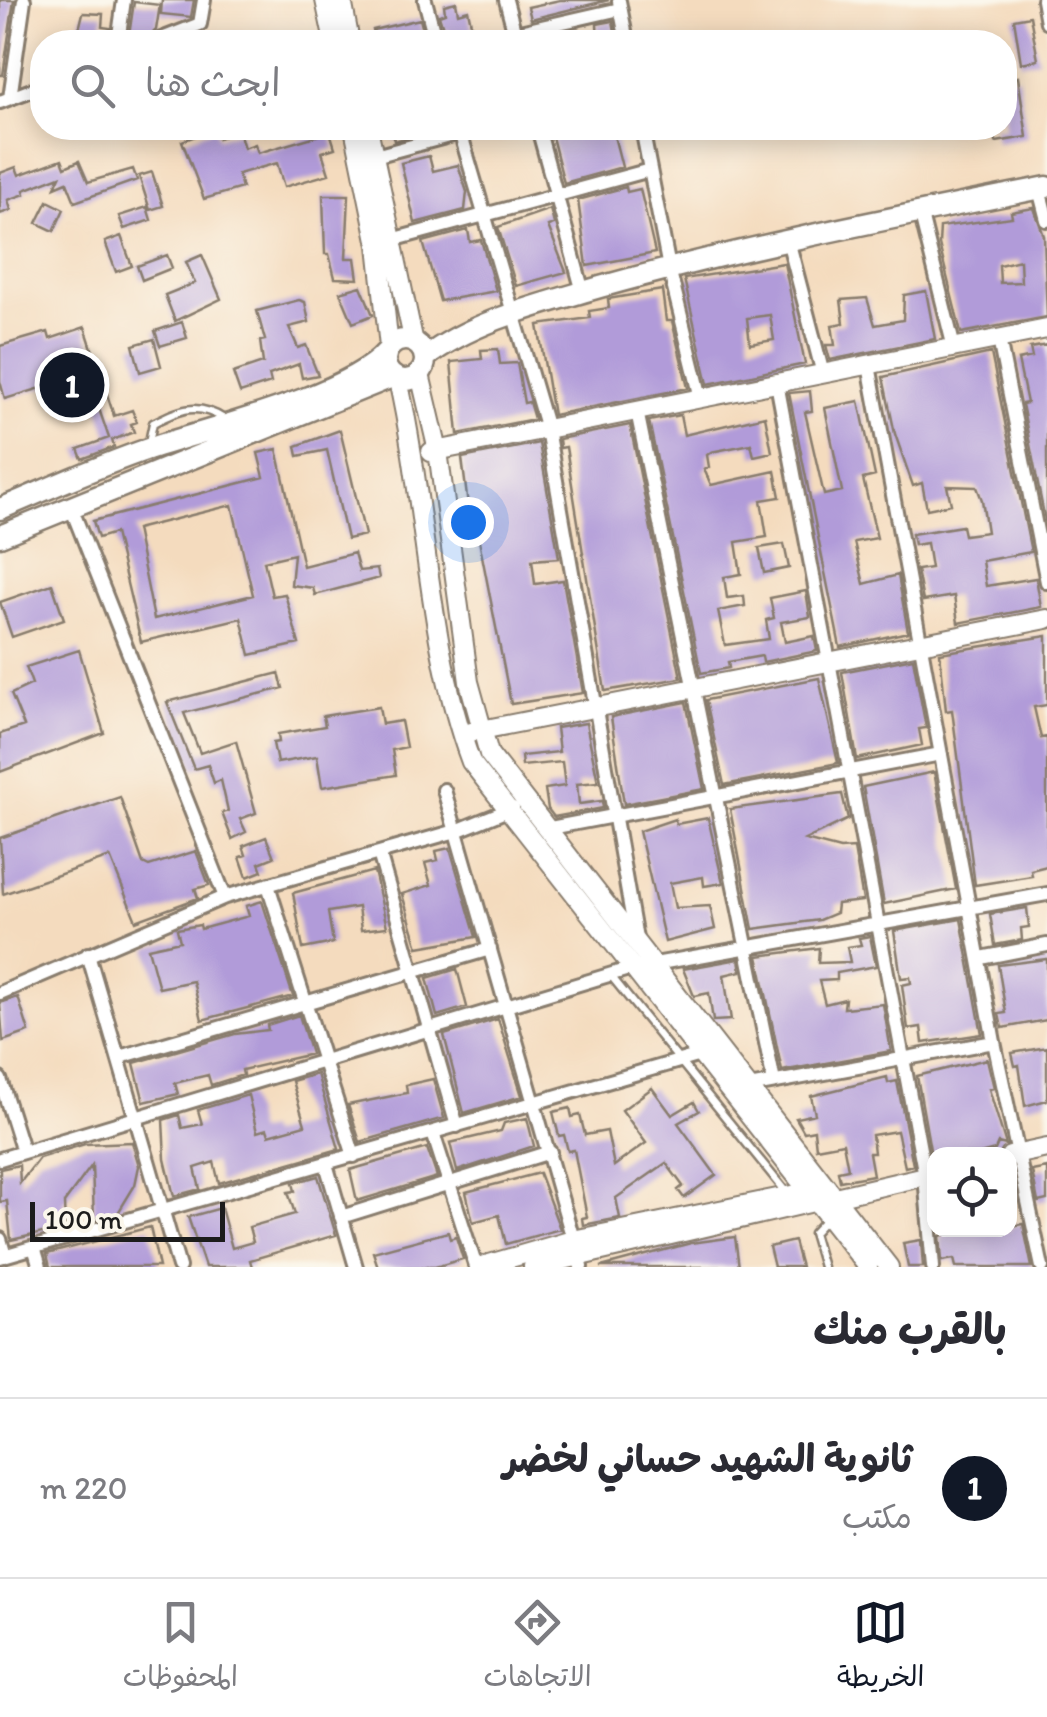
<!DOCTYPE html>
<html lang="ar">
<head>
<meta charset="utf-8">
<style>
  body { margin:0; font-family:Itim,"Playpen Sans Arabic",sans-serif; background:#f2f2f3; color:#2b2b33; direction:rtl }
  .controls { position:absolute; right:30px; bottom:30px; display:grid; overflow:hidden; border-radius:20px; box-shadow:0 5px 25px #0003 }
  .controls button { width:90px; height:90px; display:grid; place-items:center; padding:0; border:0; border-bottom:2px solid #e1e1e2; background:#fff; color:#2b2b33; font:50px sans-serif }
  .scale { position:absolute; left:30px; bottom:25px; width:195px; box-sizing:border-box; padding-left:10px; border:5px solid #1c1c1c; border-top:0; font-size:28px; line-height:35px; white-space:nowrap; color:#1c1c1c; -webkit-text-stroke:8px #fbf7ec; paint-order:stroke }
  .you { position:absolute; left:468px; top:522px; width:35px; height:35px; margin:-25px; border:8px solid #fff; border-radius:50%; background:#1a73e8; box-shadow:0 0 0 15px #1a73e833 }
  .badge { display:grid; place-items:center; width:65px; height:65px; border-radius:50%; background:#111827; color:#fff; font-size:32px; font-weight:700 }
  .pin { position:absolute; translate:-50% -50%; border:5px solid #fff; box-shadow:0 2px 10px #0006 }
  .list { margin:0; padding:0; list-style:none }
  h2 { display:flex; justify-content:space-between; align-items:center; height:130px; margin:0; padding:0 40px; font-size:42px }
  h2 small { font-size:32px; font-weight:400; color:#7c7c81 }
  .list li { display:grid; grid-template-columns:65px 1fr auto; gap:30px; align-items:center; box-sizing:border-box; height:180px; padding:0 40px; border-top:2px solid #e1e1e2 }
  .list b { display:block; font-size:38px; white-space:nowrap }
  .list p { margin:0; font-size:32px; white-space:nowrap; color:#7c7c81 }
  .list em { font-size:32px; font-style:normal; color:#7c7c81 }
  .icon { flex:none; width:55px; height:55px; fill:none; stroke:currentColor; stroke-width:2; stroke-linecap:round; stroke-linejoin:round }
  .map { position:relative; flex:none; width:1047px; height:1267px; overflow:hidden; direction:ltr }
  .search { position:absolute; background:#fff; box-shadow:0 5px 25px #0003; left:30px; right:30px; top:30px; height:110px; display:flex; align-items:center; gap:25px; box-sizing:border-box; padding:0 35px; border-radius:40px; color:#7c7c81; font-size:38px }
  .sheet { height:310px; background:#fff }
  nav { display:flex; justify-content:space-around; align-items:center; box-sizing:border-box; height:140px; border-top:2px solid #e1e1e2; background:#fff; font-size:28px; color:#7c7c81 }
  nav a { display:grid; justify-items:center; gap:5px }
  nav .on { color:#111827 }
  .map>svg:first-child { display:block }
</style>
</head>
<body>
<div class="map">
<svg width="1047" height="1267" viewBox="0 0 1047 1267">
  <rect width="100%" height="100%" fill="#fbf7ec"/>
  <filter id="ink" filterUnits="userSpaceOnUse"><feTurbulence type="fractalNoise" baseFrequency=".01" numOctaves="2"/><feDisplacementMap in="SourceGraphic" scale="20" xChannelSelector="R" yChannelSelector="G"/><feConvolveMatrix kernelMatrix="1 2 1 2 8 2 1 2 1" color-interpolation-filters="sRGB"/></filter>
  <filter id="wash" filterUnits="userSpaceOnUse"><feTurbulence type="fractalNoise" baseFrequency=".0048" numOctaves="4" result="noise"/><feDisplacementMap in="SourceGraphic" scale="40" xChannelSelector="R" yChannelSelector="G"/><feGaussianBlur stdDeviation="2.25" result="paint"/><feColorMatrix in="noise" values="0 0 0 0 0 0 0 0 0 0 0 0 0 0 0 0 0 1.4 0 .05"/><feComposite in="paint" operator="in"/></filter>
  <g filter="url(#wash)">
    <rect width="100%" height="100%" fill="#f4dbbe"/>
    <g id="blocks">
      <!-- building -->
      <path fill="#b19bd9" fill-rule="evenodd" d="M0,0H14L3,75H0Z
        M162,0H194L191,17L161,14Z
        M560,0H609L531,19L528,7Z
        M134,2L160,5L156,30L144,42H128Z
        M456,2L458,13L468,10L473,33L466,42H451L449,30L444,31L439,15L445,13L444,5Z
        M83,13L103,14L102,27L110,28L108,42H76Z
        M1030,16L1038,60L1021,63L1014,19Z
        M420,19L426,42H376L373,30Z
        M613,21L617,42H598L597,24Z
        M1018,77L1027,137L996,142L994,128H1004V79Z
        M392,128H442L394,141Z
        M612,128L622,167L564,183L550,129Z
        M214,129L218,138L239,132L244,148L255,144L258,153L330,132L335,148L322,152L329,174L284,187L277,163L238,174L242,188L204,199L182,141Z
        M429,156L433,171L458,165L467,192L465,210L415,223L401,163Z
        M62,159L65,167L79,161L88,182L133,169L137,180L75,202L67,182L55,187L60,176L24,190L25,194L8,200L11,210L0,214V173L16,167L19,175Z
        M152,172L163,206L150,210L139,176Z
        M626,187L627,192L640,189L655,253L587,266L578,200Z
        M323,195H349L346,258H355L358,279L335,278L329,254H325Z
        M48,201L64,209L54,231L37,223Z
        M147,207L151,220L124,229L119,216Z
        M1034,208L1044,236L1047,317L961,333L939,244L940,227L1012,217L1011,212ZM1020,260L1021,282L1000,283L999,265Z
        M550,209L554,224L548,226L566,272L516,286L498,227Z
        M468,230L470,242L481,240L496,291L440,301L423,242Z
        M121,236L132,266L116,272L105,242Z
        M167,255L172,268L142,280L137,266Z
        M202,255L221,299L175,321L165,295L195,283L186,262Z
        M784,263L805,364L708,384L684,279ZM770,315L774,340L750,344L747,318Z
        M361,286L373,315L353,323L340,292Z
        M662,290L666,321H672L688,388L553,415L538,325L590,318L589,311L609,308L608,299Z
        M926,291L935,339L830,360L826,345H835L832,325L844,323L841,300L867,298L875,325L903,320L904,295Z
        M299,300L305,302L309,322L289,327L298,348L306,345L318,375L302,378L299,364L269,375L271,383L240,393L233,373L263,363L260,341L265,340L257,311Z
        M182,322L187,338L160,346L155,331Z
        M85,327L114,416L132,410L137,422L131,424L134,432L112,440L114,447L82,459L78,449L109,438L98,406L84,410L79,394L65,398L61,382L5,399L0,381V346L48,332L50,339Z
        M154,339L161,366L140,372L133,345Z
        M1047,345V530L1022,404L1027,403L1018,360L1032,357L1030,348Z
        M498,349L500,364L517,363L524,403L529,402L534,419L458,434L451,362L482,359L481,350Z
        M991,353L1031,552L982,561L986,586L1036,578L1041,607L958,623L954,596L923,601L917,570L931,568L927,543L914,545L912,534L962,526L964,535L987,532L982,500L977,487L947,486L951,504L927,509L922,483L913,486L895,434L883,377Z
        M810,391L812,411L805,412L824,495L842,491L825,408L859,401L875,476L863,479L877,538L854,542L864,584L898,575L908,632L840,647L789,393Z
        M680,415L684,435L765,416L772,452L754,456L751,444L711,452L707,455L709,467L704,469L711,485L775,471L780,497L761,500L767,537L736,542L741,574L724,577L727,598L744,596L745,606L718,611L725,645L769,639L766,620L774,618L770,598L806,591L810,617L781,622L785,642L814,636L817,651L763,662L762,656L728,662L729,668L701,673L649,421Z
        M630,425L681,678L605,691L566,447L560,448L559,439Z
        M340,430L365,535L347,539L327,450L298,456L296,446Z
        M539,443L559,558L532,560L535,584L563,580L583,693L511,704L477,530L470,521L462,458Z
        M277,449L303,566L354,553L359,571L377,569L379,578L315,595L313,588L291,585L294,554L264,561L272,596L285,594L299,644L250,655L241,618L141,642L115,533L98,538L93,521L264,477L258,453ZM232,505L253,595L154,619L136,529Z
        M784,544L789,568L764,573L759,548Z
        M52,584L64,619L12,637L0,602Z
        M1047,636V705L1034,707L1041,738L1047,737V866L1031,870L1032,876L975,885L952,710L946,711L940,653Z
        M79,650L104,733L0,772V734L24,726L11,694L32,684L26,667Z
        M913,658L926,728L919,729L922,745L857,759L842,672Z
        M279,673L283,688L184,713L200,753L236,741L256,813L240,819L246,832L232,839L222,813L228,811L221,780L214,783L208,765L194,769L167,702Z
        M819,678L838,763L724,785L706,700Z
        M686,702L704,789L624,804L611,717Z
        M379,707L382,724L401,721L406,747L392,750L396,775L322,787L317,756L277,763L273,743L279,742L278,734L325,726L323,716Z
        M586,723L598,782L577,784L579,804L602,801L603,808L554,817L548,809L545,789L565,786L562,762L522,766L521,756L559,752L556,728Z
        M934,772L956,889L884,904L863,787Z
        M842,794L848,819L805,840L840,849L854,848L863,901L837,904L836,913L819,920L753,929L730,809Z
        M120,797L143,863L149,866L196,851L209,885L195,889L198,898L136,921L110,857L3,894L0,838Z
        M708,818L723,883L704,886L703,877L670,883L675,908L710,906L715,929L665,942L639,831L675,819L676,824Z
        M266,837L274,857L259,863L262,871L247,877L240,857L246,855L243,846Z
        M450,848L476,937L418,947L402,894L431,885L425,863L438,860L436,851Z
        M374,871L387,927L361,930L358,907L328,912L333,943L303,949L293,893Z
        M262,901L293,996L202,1020L193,981L159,988L148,948L180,941L177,929L200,925L201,929L249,916L246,906Z
        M1027,908L1029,927L1021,928L1022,940L995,945L990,914Z
        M961,919L982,1034L923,1043L921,1027L908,1029L902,985L911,983L910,977L901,978L894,931Z
        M870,936L876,966L837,973V980L819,981L825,1004L845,999L844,1008L883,1004L891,1051L782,1071L758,956L819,948L818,963L850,962L847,947L861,945L859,938Z
        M739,959L741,971L724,975L731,1020L713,1021L709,993L694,996L683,969Z
        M1047,959V1020L1002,1028L999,1014L1006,1013L998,965Z
        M457,969L467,1007L437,1016L427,978Z
        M18,997L29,1032L3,1041L0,1003Z
        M299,1015L311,1054L242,1070L243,1075L211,1085L208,1075L175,1083L178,1094L144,1102L134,1063L235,1034L268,1030L267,1025Z
        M498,1019L522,1096L464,1113L444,1035Z
        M1047,1047V1100L1025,1106L1019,1065L1015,1066L1012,1053Z
        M987,1059L994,1088L989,1089L1006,1145L998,1143L995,1150L980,1154H934L932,1161L917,1076Z
        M317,1074L339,1149L219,1183L214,1162L195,1168L200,1189L174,1196L165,1159L163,1120L179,1115L182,1128L202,1124L198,1110L248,1095L257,1132L267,1129L269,1135L305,1125L292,1081Z
        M887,1077L888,1083L897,1081L913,1165L905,1167L897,1131L872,1135L874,1153H869L873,1175L840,1181L838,1171L848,1169L843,1143L816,1148L814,1130L804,1132L796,1118L815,1114L811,1096Z
        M433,1079L444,1118L360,1142L348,1105L407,1093L406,1085Z
        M652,1088L672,1115L694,1102L699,1111L678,1123L716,1175L684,1198L678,1190L683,1186L666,1163L616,1198L620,1218L583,1225L582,1218L587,1217L574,1150L568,1151L564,1135L559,1136L553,1112L570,1108L572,1117L580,1115L585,1135L607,1131L614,1166L646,1143L622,1110Z
        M527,1118L534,1146L457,1171L450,1143L501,1131L504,1123Z
        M132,1142L139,1166L135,1185L118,1213L94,1219L92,1165L64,1203L65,1228L11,1240L7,1201L0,1202V1169L19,1165L20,1183L39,1158L85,1144Z
        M427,1148L437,1177L357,1201L350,1170Z
        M1047,1168V1200L1038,1202L1032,1171Z
        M539,1173L560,1229L506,1244L499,1215L473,1222L466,1192Z
        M318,1176L336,1235L250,1260L252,1267H205L188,1217L221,1208L232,1248L253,1242L249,1227L295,1214L288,1192L295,1191L293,1183Z
        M1023,1224L1032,1267H956L954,1259L942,1261L940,1236L957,1230H1010V1226Z
        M150,1227L159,1267H50L47,1254Z
        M448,1232L450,1239L456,1237L463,1259L435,1267H378L373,1252Z
        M735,1237L739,1267H601L691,1243Z
        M921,1240L923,1267H908L903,1243Z
        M794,1241L801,1267H774L769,1247Z"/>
    </g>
  </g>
  <g filter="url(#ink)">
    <use href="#blocks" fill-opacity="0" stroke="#887c6d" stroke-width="2.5"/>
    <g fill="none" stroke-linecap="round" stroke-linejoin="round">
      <!-- lane casing -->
      <g stroke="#887c6d" stroke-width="11">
        <path id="lane" d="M149,442L153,423C179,410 197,401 224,419
          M611,976L786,1192
          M823,1267L813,1233L825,1220"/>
      </g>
      <!-- street casing -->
      <g stroke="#887c6d" stroke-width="18">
        <path id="street" d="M425,0L436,42
          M506,0L517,42
          M1043,0L1047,22
          M619,1L627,42
          M118,42L124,0
          M154,42L200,24L204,0
          M476,42L620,9
          M10,98L24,0
          M0,102L42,86
          M459,128L547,429L636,939
          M538,128L583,292
          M642,128L669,268L701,398
          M375,156L460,133
          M1039,189L1047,220
          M920,211L954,348
          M392,240L650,170
          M788,240L823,374
          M999,339L1047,582
          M869,365L994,1042L1042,1267
          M777,383L925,1176L933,1267
          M637,411L774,1082
          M71,507L225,897
          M444,790L581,1267
          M545,829L941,754
          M379,853L457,1126
          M268,885L354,1156
          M88,954L179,1267
          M981,958L1047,945
          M0,993L225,897L456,831L513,808
          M120,1057L490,949
          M0,1079L23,1152
          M749,1087L994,1042
          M433,1133L476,1267
          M0,1159L632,968L1047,894
          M326,1164L356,1267
          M341,1217L550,1152
          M0,1239L5,1256
          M34,1247L40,1267
          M0,1257L700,1055"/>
      </g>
      <!-- secondary casing -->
      <g stroke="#887c6d" stroke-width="22">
        <path id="secondary" d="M325,0L334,42
          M342,0L350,42
          M354,128L378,245L389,347
          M368,128L414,343
          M420,374L438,451L469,682L489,754L889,1267
          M398,380C426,503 427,645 471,762L868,1267
          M431,452L1047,329
          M471,732L1047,619
          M1010,1156L1047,1148
          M479,1267L573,1240L817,1190
          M533,1267L934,1174"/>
      </g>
      <!-- primary casing -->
      <g stroke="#887c6d" stroke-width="25">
        <path id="primary" d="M385 360a20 20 0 1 1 40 0a20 20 0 1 1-40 0Z
          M425,358C472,321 543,304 600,287C747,246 897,217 1047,187
          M0,509C50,488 100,465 151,448C208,429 349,395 386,352
          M0,536L392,377"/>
      </g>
      <!-- lane -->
      <use href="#lane" stroke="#fff" stroke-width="6"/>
      <!-- street -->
      <use href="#street" stroke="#fff" stroke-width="12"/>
      <!-- secondary -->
      <use href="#secondary" stroke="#fff" stroke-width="18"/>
      <!-- primary -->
      <use href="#primary" stroke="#fff" stroke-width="20"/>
    </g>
  </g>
</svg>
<div class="controls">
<button><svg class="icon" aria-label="locate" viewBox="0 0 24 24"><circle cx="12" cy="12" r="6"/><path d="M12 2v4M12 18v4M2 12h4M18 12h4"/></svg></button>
</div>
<div class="scale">100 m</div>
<div class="you"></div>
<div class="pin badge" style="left:72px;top:385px">1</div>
<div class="search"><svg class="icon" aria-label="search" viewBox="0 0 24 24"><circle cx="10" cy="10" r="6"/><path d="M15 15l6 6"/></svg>ابحث هنا</div>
</div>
<section class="sheet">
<h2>بالقرب منك<small></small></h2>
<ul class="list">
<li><span class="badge">1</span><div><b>ثانوية الشهيد حساني لخضر</b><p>مكتب</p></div><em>220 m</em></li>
</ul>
</section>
<nav>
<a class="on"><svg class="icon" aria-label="map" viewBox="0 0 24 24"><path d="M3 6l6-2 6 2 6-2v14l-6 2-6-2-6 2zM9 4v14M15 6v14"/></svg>الخريطة</a>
<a><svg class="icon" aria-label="directions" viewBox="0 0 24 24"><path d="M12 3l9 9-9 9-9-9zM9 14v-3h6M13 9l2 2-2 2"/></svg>الاتجاهات</a>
<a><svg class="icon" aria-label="saved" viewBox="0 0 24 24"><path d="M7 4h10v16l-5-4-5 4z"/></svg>المحفوظات</a>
</nav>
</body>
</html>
